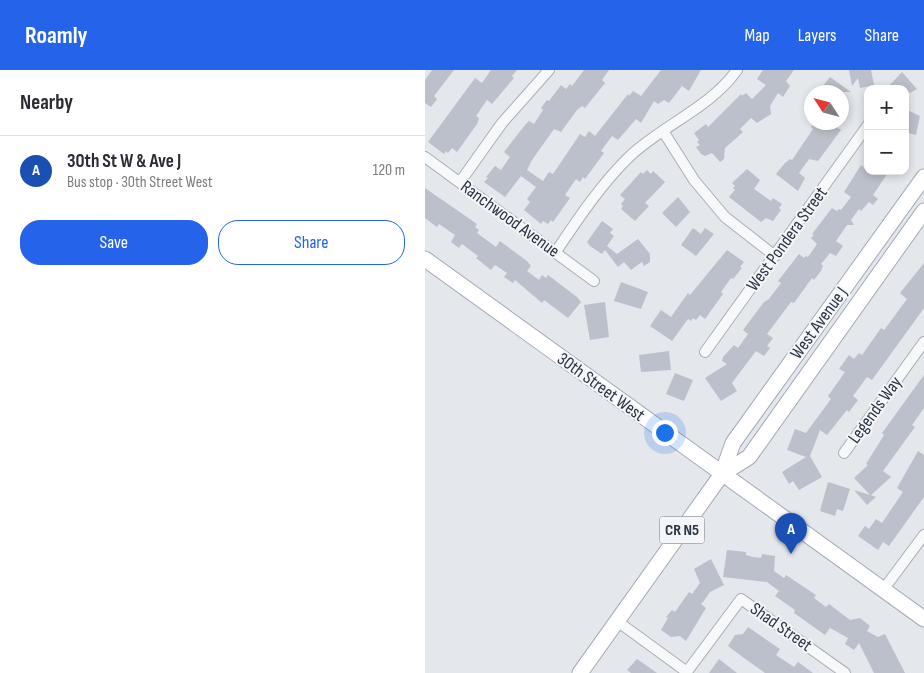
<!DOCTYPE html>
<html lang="en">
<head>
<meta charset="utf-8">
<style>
  body { margin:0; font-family:"Sofia Sans Condensed",sans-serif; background:#f7f7f7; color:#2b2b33 }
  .controls { position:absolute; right:15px; top:15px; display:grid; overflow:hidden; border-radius:10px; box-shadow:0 2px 8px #0003 }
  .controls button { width:45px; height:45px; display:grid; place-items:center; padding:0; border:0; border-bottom:1px solid #e1e1e2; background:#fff; color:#2b2b33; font:25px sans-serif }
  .compass { position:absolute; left:379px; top:15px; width:45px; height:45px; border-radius:50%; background:#fff; box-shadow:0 2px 8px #0003; rotate:306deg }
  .you { position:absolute; left:239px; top:362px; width:18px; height:18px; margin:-12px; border:4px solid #fff; border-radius:50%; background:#1a73e8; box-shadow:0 0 0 8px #1a73e833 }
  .badge { display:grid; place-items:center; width:32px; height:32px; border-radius:50%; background:#2563eb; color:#fff; font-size:16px; font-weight:700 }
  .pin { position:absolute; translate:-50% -41px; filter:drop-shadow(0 1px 2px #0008) }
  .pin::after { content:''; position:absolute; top:26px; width:18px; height:15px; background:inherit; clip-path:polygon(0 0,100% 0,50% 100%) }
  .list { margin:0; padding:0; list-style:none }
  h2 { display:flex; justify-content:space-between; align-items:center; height:65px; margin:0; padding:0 20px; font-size:21px }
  h2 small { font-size:16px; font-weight:400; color:#7c7c81 }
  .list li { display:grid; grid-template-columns:32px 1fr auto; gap:15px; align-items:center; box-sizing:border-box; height:70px; padding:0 20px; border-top:1px solid #e1e1e2 }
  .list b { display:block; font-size:19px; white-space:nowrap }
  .list p { margin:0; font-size:16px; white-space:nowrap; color:#7c7c81 }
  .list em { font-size:16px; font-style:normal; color:#7c7c81 }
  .actions { display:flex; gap:10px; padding:15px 20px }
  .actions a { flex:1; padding:11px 0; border:1px solid #2563eb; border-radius:20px; text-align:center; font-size:18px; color:#2563eb }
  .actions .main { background:#2563eb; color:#fff }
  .map { position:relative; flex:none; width:499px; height:603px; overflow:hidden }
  header { display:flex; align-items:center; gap:30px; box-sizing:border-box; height:70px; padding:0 25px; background:#2563eb; color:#fff }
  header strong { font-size:24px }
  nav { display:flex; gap:28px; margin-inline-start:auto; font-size:18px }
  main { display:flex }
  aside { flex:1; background:#fff }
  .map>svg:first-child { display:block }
</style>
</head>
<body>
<header>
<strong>Roamly</strong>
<nav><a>Map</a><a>Layers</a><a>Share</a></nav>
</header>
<main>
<aside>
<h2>Nearby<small></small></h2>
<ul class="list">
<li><span class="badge" style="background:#1a4fb4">A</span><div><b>30th St W &amp; Ave J</b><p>Bus stop · 30th Street West</p></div><em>120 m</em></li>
</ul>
<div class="actions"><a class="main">Save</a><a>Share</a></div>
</aside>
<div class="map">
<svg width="499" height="603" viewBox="0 0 499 603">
  <rect width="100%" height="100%" fill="#e4e7ec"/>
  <!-- building -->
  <path fill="#bbc0ca" d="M7,0H29L9,26L12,29L6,37L0,33V10Z
    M66,0H92L87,6L89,8L67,34L62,30L51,46L54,48L52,54L32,82L27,78L23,83L21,81L19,84L3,72L50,8L57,13Z
    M159,0H184L177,10L180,13L160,38L157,36L152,40L136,62L129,59L107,90L102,100L118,111L124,102L128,104L155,64L160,67L164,61L170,66L203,24L204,26L208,21L216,26L236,0H276L264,21L257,16L244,33L239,30L233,34L229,31L216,53L211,49L193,70L187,66L176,81L179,83L160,109L158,107L155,112L151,109L140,125L145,128L128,152L126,150L123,154L118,151L116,154L99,140L105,132L102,129L111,117L96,106L80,127L59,112L63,108L61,107L70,96L76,100L85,87L79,82L100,55L104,51L109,54L118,40L116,38L122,30L124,31L136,15L141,19L145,14L147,16Z
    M338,0H369L361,11L365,16L358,27L353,23L345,36L346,44L332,53L326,48L315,59L318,62L300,78L299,89L295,92L287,83L280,86L276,84L271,77L275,75L272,72L274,70L269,63L281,54L283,57L316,24L317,26L321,23L327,29L341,15L332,9Z
    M424,0H446L449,15L435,18L433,8L427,16Z
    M477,2L492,19L485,23L480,19H461Z
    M405,7L426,22H393Z
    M480,39L495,46L491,65L480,62Z
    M389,52H405L416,60L393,91L384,89L374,103L380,108L373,121L351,104L360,93L365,89L367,90L388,59L386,57Z
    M436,95L443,101H464L448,125L453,129L448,135L444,132L436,141L434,139L426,150L429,155H422L411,171L418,176L411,186L405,183L396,194L398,196L396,201L389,210L387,208L369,233L366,232L342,264L348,268L342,276L345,278L339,286L331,281L307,313L312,321L296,331L280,308L302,294L297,291L298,287L309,275L313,278L323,264L318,260L339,232L344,229L356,213L353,211L374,184L379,188L381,186L383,187L392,174L386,168L389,165L387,164L407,138L412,141L414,139L416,140L426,127L419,122Z
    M322,99L335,110L329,119L346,131L348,128L357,134L354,138L356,140L348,151L341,148L336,152L304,127L310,120L308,118L310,116L307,113Z
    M222,100L226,104L228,101L240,112L220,133L224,136L210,151L196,139L198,136L196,134L200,129L195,125L216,102L218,104Z
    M0,118L52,154L50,157L54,160L52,163L71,177L75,171L102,191L106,196L102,201L114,210L117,205L121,208L123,205L152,227L156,232L143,248L119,230L117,233L90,210L88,213L79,207L82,203L70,195L66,200L51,188L53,186L37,174L34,178L26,172L30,165L14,154L12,157L0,148Z
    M253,127L265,142L251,157L237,143Z
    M177,151L188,159L185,163L189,166L182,176L192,184L213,169L225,184V192L219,196L217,192L206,200L199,192L193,197L180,180L177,184L165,176L162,172Z
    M268,158L276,164L280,158L289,164L271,186L256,175Z
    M302,180L319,192L315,197L317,198L308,209L306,208L296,222L298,224L280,249L275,245L271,250L268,248L266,251L263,249L247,271L225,256L236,240L246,247L263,223L265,225Z
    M499,193V238L447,310L442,307L428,326L433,330L424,342L422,340L402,365L395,360L385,386L397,407L374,420L368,411L364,414L357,402L381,387L362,380L370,359L381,363L406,329L403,326L420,302L414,299L424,285L429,289L434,283L437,285L456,258L459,260L468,248L482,229L475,223Z
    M196,212L223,222L216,239L189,231Z
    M180,232L184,267L165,270L159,235Z
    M244,281L246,300L216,302L214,285Z
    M250,303L268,310L259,331L241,324Z
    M499,305V338L487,355L490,357L458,401L466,407L446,425L451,427L442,435L429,420L445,425L429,408L443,395L441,394L459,365L457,363Z
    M493,381L499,385V427L464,476L458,472L453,480L433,466L440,456L444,459L451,449L457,453L478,422L472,418Z
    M403,412L425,419L418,441L412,439L410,446L395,441Z
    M302,480L321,482V485L328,487L336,488L337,484L350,486L349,501L359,508L361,505L391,525L389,528L401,537L404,534L425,550L435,548L445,556L442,561L453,567L460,564L480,603H449L434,573L429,580L420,574L423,568L405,558L400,565L369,543L370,540L350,526L354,521L342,512L298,507Z
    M286,489L299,515L285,522L278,532L276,534L281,538L261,571L255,566L246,567L236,560L243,548L241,547L247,540L250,542L264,522L267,524L275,513L269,499Z
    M323,557L355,579L351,585L369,597L373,592L388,603H340L319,588L303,576L310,565L318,564Z
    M212,589L232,603H206L202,600Z
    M294,589L312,603H284Z"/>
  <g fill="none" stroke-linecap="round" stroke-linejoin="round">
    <!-- street casing -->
    <g stroke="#a9aeb7" stroke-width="12">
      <path id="street" d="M238,61L269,110L300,147L350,186
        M0,87L169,211
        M35,112L77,53L124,0
        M130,183C153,149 176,114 205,86C238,55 285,38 312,0
        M280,282L443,55
        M419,383L499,272
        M458,520L499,465
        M192,551L262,602
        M261,603L316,529L420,603"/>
    </g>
    <!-- primary casing -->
    <g stroke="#a3abb8" stroke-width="17">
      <path id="primary" d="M0,189L499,549
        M297,404L324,387L499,141
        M155,603L297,404L308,373L499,107"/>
    </g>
    <!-- street -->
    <use href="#street" stroke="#f7f8fa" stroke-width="10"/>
    <!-- primary -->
    <use href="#primary" stroke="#fff" stroke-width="15"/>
  </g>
  <g text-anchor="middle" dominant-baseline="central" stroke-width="4" stroke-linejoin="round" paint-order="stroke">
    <!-- shield labels -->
    <rect fill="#f4f6f9" stroke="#676e7b" stroke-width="1" x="234.5" y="446.5" width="45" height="27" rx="4"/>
    <g font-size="16" font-weight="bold" fill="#2b3445">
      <text x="257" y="460">CR N5</text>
    </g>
    <!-- street labels -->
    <g font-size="18" fill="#2b3445" stroke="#f4f6f9">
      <text transform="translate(85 149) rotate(36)">Ranchwood Avenue</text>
      <text transform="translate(362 169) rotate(-54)">West Pondera Street</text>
      <text transform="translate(394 253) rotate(-54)">West Avenue J</text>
      <text transform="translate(176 317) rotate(36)">30th Street West</text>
      <text transform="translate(450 340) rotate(-54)">Legends Way</text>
      <text transform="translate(356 557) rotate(35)">Shad Street</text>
    </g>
  </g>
</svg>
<div class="controls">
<button>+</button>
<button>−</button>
</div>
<svg class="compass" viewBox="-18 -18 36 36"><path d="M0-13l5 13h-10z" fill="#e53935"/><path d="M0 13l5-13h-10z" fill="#7c7c81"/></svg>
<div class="you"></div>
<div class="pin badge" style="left:366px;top:484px;background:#1a4fb4">A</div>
</div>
</main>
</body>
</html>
